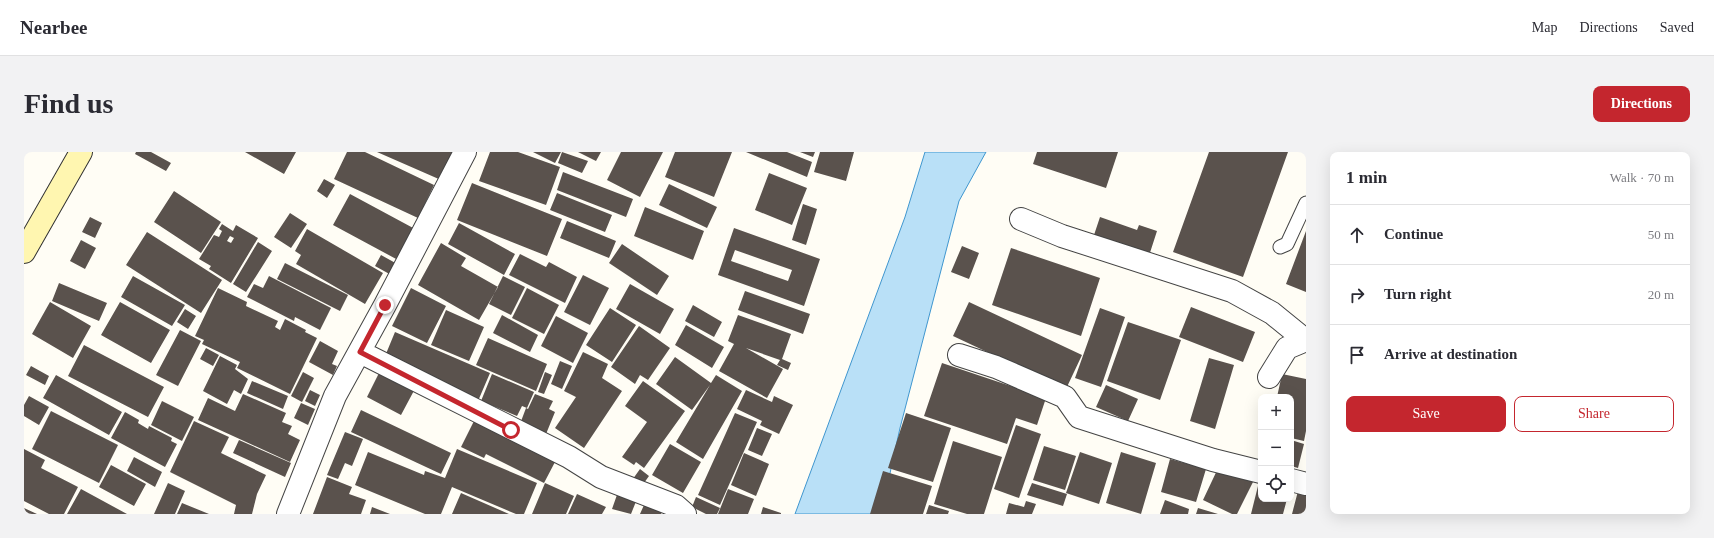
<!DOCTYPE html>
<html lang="en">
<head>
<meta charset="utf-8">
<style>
  body { margin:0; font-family:Georgia,serif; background:#f2f2f3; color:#2b2b33 }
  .controls { position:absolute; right:12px; bottom:12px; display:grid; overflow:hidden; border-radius:8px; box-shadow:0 4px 16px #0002 }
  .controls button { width:36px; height:36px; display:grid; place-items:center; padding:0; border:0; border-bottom:1px solid #e1e1e2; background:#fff; color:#2b2b33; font:20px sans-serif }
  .stop { position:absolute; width:12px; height:12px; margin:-9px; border:3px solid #c4262e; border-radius:50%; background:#fff }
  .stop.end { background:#c4262e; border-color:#fff; box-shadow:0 1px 4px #0008 }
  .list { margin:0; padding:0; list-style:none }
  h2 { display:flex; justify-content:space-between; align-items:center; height:52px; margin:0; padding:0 16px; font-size:17px }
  h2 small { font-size:13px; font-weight:400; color:#7c7c81 }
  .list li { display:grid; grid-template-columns:26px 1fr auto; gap:12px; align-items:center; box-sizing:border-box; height:60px; padding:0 16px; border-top:1px solid #e1e1e2 }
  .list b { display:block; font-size:15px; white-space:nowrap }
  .list em { font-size:13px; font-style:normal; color:#7c7c81 }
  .actions { display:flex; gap:8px; padding:12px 16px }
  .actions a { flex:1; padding:9px 0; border:1px solid #c4262e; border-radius:8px; text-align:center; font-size:14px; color:#c4262e }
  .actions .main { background:#c4262e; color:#fff }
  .icon { flex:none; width:22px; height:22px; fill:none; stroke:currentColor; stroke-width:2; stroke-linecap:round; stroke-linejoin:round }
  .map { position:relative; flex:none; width:1282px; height:362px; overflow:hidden; border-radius:8px }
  header { display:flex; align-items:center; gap:24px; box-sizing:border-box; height:56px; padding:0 20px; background:#fff; border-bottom:1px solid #e1e1e2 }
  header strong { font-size:19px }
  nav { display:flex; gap:22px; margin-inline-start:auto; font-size:14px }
  .intro { display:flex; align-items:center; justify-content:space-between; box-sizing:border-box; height:96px; padding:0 24px }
  h1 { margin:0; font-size:28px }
  .button { padding:10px 18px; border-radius:8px; background:#c4262e; color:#fff; font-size:14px; font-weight:700 }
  main { display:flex; gap:24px; padding:0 24px }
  aside { flex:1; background:#fff; border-radius:8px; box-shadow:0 4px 16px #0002 }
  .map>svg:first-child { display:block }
</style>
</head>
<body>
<header>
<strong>Nearbee</strong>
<nav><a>Map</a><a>Directions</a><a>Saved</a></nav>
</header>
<div class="intro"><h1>Find us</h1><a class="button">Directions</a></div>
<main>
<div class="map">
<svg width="1282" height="362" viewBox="0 0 1282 362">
  <rect width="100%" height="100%" fill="#fffdf5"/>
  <!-- water -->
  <path fill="#b9e0f7" stroke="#3f96cf" d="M901,0H962L935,49L876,276L857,362H771L881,65Z"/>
  <!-- building -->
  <path fill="#5a524d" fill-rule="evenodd" d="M112,0H127L147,11L142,19L111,2Z
    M221,0H272L260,22Z
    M323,0H341L410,33L394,66L310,27Z
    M353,0H429L417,28Z
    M466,0H494L536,15L522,53L455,29Z
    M509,0H537L531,11Z
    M538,0L564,9L558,21L534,11Z
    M554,0H577L572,9Z
    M597,0H639L616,45L583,28Z
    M651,0H708L690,45L641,25Z
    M722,0H763L788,10L783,25Z
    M776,0H791L789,5Z
    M796,0H830L822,29L790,20Z
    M1013,0H1094L1082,36L1009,12Z
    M1185,0H1264L1219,125L1149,100Z
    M539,20L609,47L602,65L533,38Z
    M745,21L783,36L768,73L731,58Z
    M300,27L311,33L303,46L293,39Z
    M448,31L538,67L523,104L433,68Z
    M645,32L693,55L683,76L635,53Z
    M150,39L197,70L177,101L130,70Z
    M533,41L588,63L581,80L526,58Z
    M326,42L391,77L374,108L309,73Z
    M779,52L793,57L782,93L768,88Z
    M621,55L680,79L669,108L610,84Z
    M266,61L283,72L267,96L250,85Z
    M66,65L78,71L71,86L58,80Z
    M1076,65L1113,78L1115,73L1133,79L1123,110L1067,92Z
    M543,69L592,89L585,106L536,86Z
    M435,71L491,102L480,123L424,92Z
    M198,72L209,79L212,73L234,86L207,131L185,117L187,114L175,107L190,83L195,85L198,79L195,77ZM206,84L210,86L207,91L203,89Z
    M710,76L796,107L780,154L694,123ZM711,98L768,118L764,129L707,109Z
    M283,77L359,121L341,152L272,112L277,103L271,99Z
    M1282,79V140L1262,132Z
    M123,80L198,128L177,161L102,113Z
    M57,88L72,96L61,117L46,109Z
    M234,90L248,99L222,140L209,132Z
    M417,91L442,106L437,114L474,135L455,168L394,133Z
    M598,92L645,124L633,143L585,111Z
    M938,94L955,101L945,127L927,120Z
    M987,96L1076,126L1057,184L968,153Z
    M496,102L522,115L525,110L553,125L541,151L485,123Z
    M357,103L375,113L369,124L351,114Z
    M261,111L324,143L316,159L253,127Z
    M559,123L585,136L566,173L540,160Z
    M109,124L161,153L148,174L97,145Z
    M245,124L307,156L296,178L271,165L270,169L223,145L230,132L239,136Z
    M479,124L501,135L487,163L465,152Z
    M35,131L83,151L75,169L28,149Z
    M606,132L650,157L636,182L592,157Z
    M194,136L223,150L222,154L254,169L251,175L256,178L261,167L282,178L281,180L293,186L266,242L213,216L216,210L178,192L180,188L171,184Z
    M387,136L422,154L403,191L368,174Z
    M503,136L535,153L520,182L488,166Z
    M721,139L786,162L779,182L714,158Z
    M26,150L67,174L49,206L8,182Z
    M96,150L146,178L127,211L77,183Z
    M945,150L1058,203L1042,237L929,184Z
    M669,153L698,170L690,185L661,169Z
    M1167,155L1231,180L1219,210L1155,185Z
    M586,156L612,173L588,210L562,193Z
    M1076,156L1101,165L1077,235L1051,226Z
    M161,157L172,164L164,177L153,170Z
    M422,158L460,175L445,209L407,193Z
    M478,163L514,183L506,200L469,181Z
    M714,163L767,182L758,207L767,211L764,218L753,213L756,208L722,196L759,217L743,246L695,219L710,192L704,189Z
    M532,164L564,181L549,211L517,194Z
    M1104,170L1157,188L1136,248L1083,229Z
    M662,173L700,195L688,216L651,193Z
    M615,174L646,196L624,228L616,223L611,232L587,215Z
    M156,178L177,189L154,234L132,223Z
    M371,180L466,221L454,249L359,209Z
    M464,186L523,212L512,239L452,213Z
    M296,189L314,199L308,212L313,214L309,223L285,210Z
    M60,193L140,235L124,265L44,224Z
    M182,196L195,203L189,214L176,207Z
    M559,200L584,212L578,226L598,239L560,296L531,276L552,245L540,239Z
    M196,204L213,213L211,217L224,227L217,242L210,238L203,252L179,239Z
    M651,205L687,231L692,223L718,239L679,307L652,290L686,233L668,258L632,232Z
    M1185,206L1210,213L1191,277L1166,269Z
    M536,209L548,214L538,237L527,232Z
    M918,211L1022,246L1013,273L992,266L983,292L900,264Z
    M7,214L25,224L21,233L2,223Z
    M358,215L393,233L377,263L343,245Z
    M279,220L290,226L278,250L267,244Z
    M521,220L528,223L520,242L514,240Z
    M468,222L510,240L503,256L498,254L493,264L457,249Z
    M1258,222L1282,227V279L1280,289L1267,286V245H1253Z
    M32,223L98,260L85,283L19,246Z
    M228,229L264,244L259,257L223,241Z
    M619,229L661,259L620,316L612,310L610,313L598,305L623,270L601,254Z
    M1082,233L1114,247L1104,269L1072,255Z
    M286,238L296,243L291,254L281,249Z
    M722,238L748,250L750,244L769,253L755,282L736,273L738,269L713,257Z
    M219,242L262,261L258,270L268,274L264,282L276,288L266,310L174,268L184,246L211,259Z
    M511,242L529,249L525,257L531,260L522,282L496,272L502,256L504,257Z
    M5,244L25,255L15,273L0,264V253Z
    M138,249L170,265L158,289L127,273Z
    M277,251L291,257L284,273L270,266Z
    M337,258L427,301L417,322L327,280Z
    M27,259L94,293L75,331L8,297Z
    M101,260L115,268L114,271L124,277L125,274L148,286L147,289L153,292L141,315L87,286Z
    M711,261L733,270L696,353L674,343Z
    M882,261L927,276L909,330L864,316Z
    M170,269L205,285L197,301L242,323L233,342L228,362H210L212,353L146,320Z
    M450,269L531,310L520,331L462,302L460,306L437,295Z
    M992,273L1017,282L995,346L970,337Z
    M733,276L748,282L738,304L724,298Z
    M321,280L339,287L328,314L321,311L314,327L303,323Z
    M215,288L267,311L261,325L209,301Z
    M1267,288L1280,292L1274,316L1267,314Z
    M929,289L978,305L960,362H943L910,352Z
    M646,292L677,310L659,341L628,323Z
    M1020,294L1052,304L1041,338L1009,328Z
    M0,297L21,308L17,316L54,335L40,362H25L0,349Z
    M433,297L513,331L500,362H492L428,335L417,362H401L331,333L344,300L400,323L401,319L421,326Z
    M1056,300L1088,311L1075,352L1042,341Z
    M1097,300L1132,311L1117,362L1082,351Z
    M720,301L745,312L732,344L707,333Z
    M110,305L138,320L131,335L103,319Z
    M1146,307L1182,317L1172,350L1137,340Z
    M1196,312L1230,328L1213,362H1208L1179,348Z
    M87,313L122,332L110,354L75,335Z
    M616,317L625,324L615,338L606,331Z
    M859,319L908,334L899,362H846Z
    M303,325L328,335L325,342L342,348L337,362H289Z
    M1235,330L1237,331V347H1263L1259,362H1227Z
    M144,331L161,339L151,362H130Z
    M521,331L550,344L542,362H508Z
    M1008,331L1043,342L1039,354L1003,343Z
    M57,337L103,362H43Z
    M704,337L730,347L724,362H694Z
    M1274,339L1282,341V362H1268Z
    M594,340L613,347L607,362L588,357Z
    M437,341L485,362H428Z
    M553,342L582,355L578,362H544Z
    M672,345L696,356L693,362H682L668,355Z
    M1141,348L1165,357L1164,362H1136Z
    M1002,349L1012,352L1008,362H982L985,351L1000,355Z
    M158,351L185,362H153Z
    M620,353L638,360L637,362H616Z
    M905,353L925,359L924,362H902Z
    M348,355L366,362H346Z
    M739,355L757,361V362H737Z
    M0,356L13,362H0Z
    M1174,356L1194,362H1172Z"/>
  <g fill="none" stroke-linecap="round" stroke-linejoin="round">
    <!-- lane casing -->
    <g stroke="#444" stroke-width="15">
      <path id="lane" d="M1256,95L1263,92L1282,51"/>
    </g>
    <!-- street casing -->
    <g stroke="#444" stroke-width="24">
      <path id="street" d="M997,67L1038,84L1208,139L1248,161L1280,187
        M336,200L545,305L577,325L652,354L661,362
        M935,203L972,215L1041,245L1055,265L1189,308L1237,320
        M1245,225L1263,196L1282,188
        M1267,328L1282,332
        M264,362L311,244L361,153L441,0"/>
    </g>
    <!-- secondary casing -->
    <g stroke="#333" stroke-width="24">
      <path id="secondary" d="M0,100L57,0"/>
    </g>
    <!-- lane -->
    <use href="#lane" stroke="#fff" stroke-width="13"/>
    <!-- street -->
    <use href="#street" stroke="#fff" stroke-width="22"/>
    <!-- secondary -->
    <use href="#secondary" stroke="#fff6b0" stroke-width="22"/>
  </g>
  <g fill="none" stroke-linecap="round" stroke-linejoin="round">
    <!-- route -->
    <path stroke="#c4262e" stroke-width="5" d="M361,153L336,200L487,278"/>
  </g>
</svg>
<div class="controls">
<button>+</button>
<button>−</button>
<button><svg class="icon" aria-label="locate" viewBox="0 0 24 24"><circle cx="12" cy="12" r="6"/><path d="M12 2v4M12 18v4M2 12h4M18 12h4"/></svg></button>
</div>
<div class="stop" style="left:487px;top:278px"></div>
<div class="stop end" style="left:361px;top:153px"></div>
</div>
<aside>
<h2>1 min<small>Walk · 70 m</small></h2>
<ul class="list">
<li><svg class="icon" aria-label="ahead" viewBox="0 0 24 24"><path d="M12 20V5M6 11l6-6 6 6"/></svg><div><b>Continue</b></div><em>50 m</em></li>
<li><svg class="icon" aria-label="right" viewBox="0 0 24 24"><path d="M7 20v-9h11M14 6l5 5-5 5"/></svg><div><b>Turn right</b></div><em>20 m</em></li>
<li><svg class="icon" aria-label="arrive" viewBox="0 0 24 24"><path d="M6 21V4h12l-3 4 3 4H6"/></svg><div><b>Arrive at destination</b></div></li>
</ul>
<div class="actions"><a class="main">Save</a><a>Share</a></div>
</aside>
</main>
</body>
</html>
